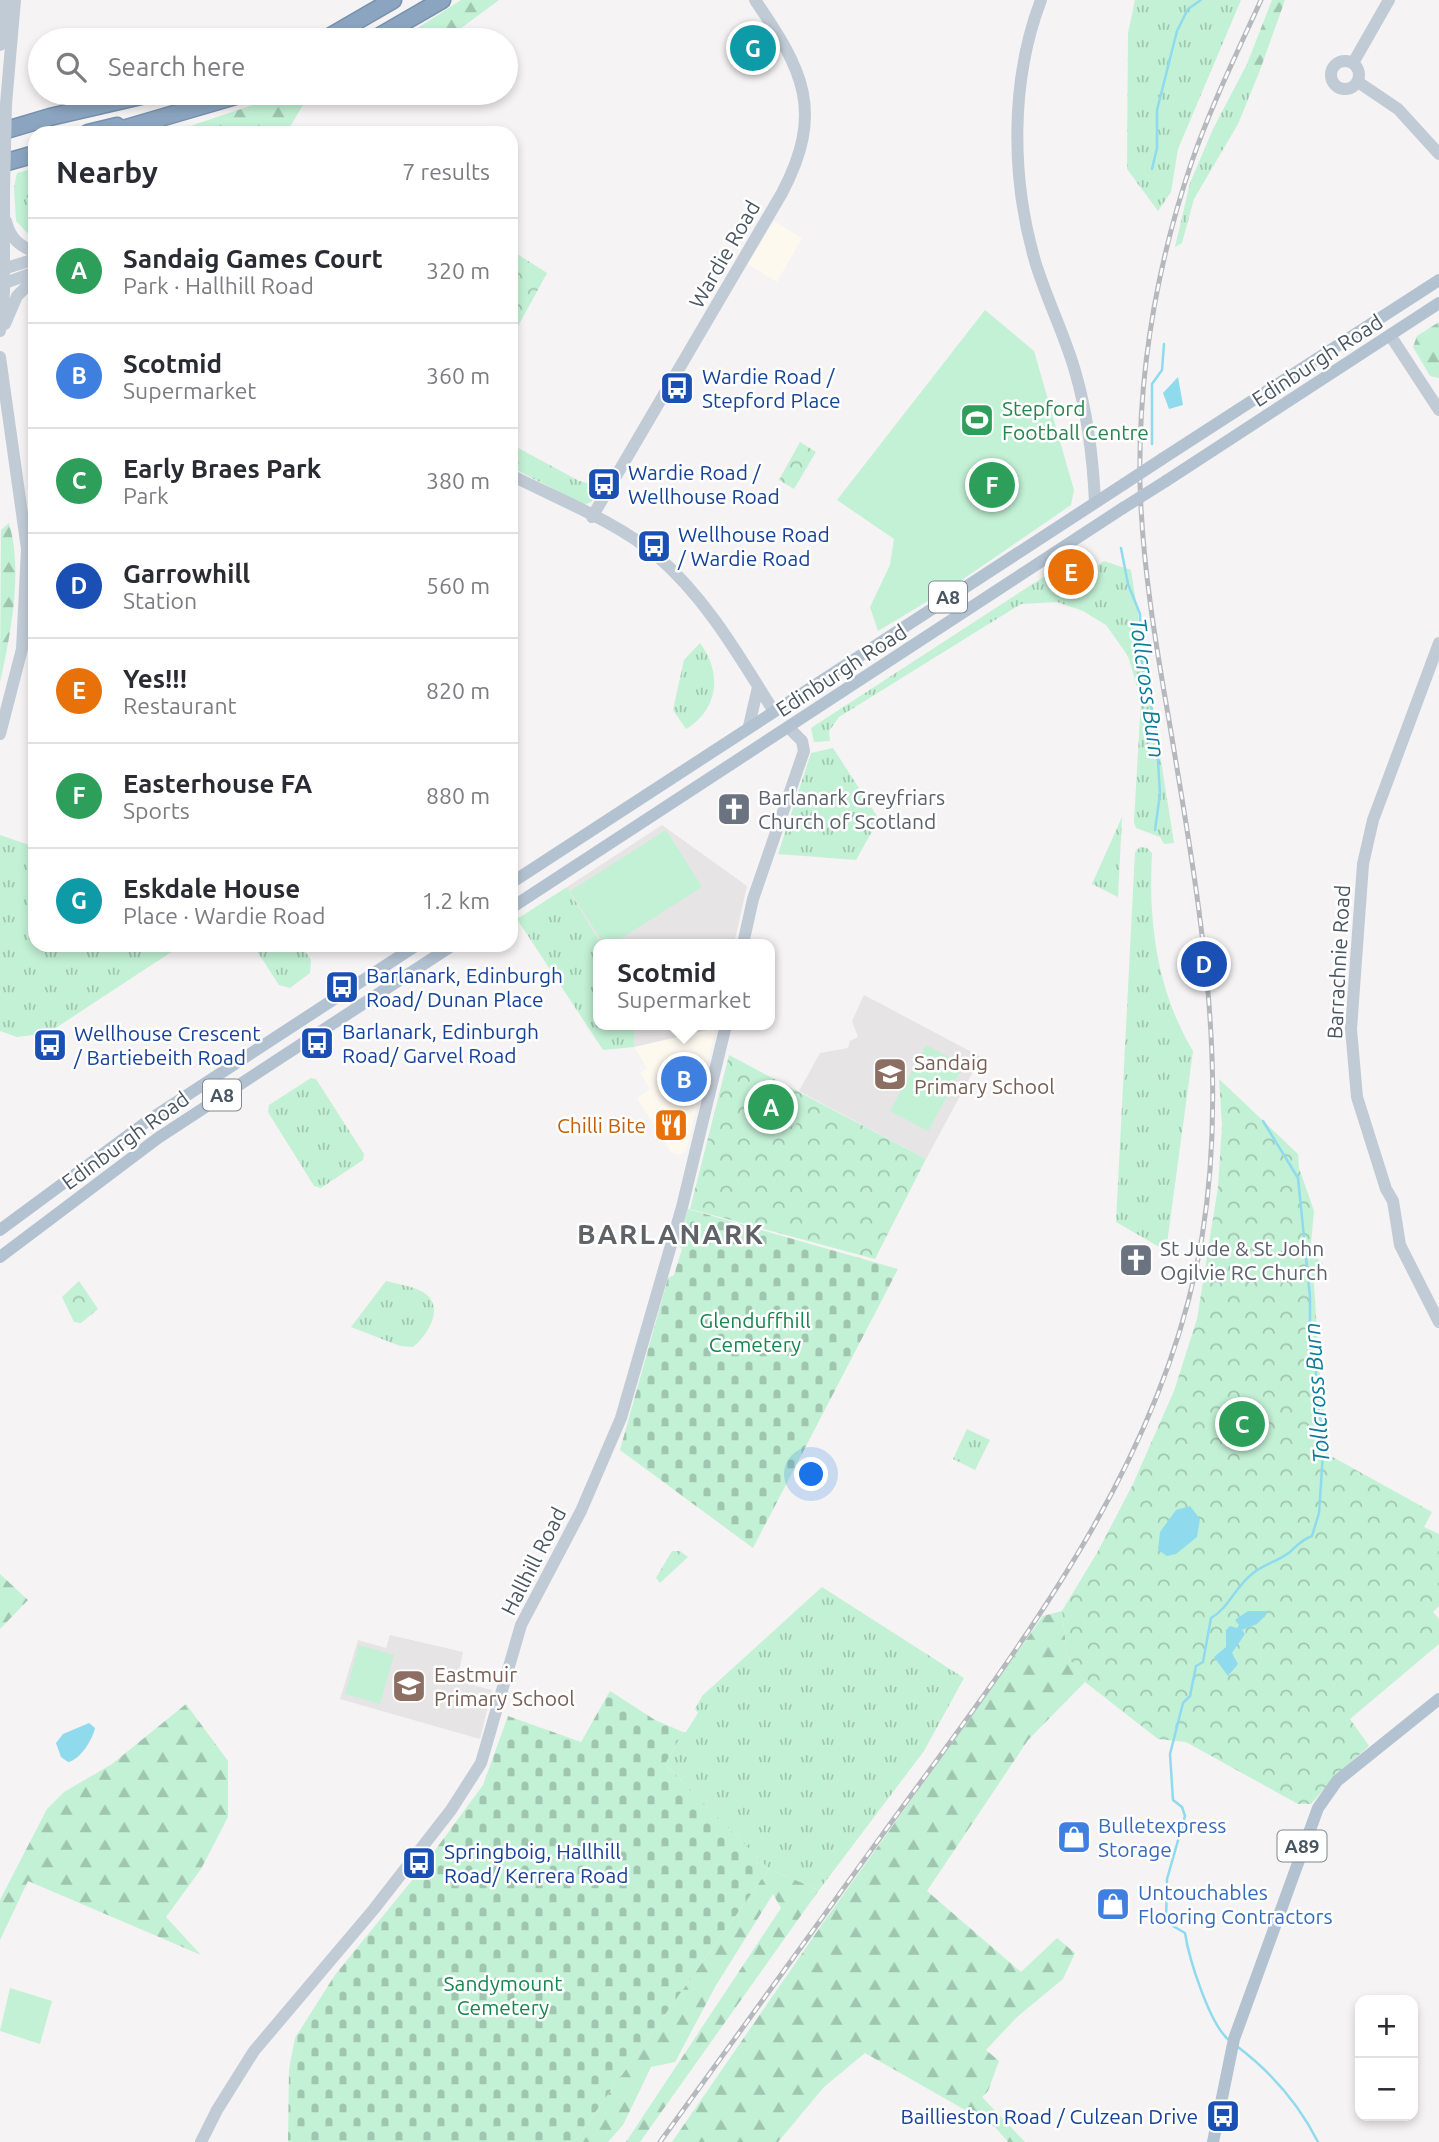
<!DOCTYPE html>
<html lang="en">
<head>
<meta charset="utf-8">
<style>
  body { margin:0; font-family:Ubuntu,sans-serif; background:#f7f7f7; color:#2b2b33 }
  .controls { position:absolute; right:21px; bottom:21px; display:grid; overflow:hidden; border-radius:14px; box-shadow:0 4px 10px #0003 }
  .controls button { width:63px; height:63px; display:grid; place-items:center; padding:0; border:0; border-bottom:2px solid #e1e1e2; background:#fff; color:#2b2b33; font:35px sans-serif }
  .you { position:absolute; left:812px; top:1475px; width:24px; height:24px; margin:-18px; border:5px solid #fff; border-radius:50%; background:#1a73e8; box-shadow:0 0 0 10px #1a73e833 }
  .badge { display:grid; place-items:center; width:46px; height:46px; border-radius:50%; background:#1a73e8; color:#fff; font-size:23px; font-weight:700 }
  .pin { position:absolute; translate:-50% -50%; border:4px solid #fff; box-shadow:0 2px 7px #0006 }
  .popup { position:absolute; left:593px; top:939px; width:182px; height:91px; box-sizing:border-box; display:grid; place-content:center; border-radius:14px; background:#fff; filter:drop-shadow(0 2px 5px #0005); font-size:23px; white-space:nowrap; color:#7c7c81 }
  .popup b { font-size:26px; color:#2b2b33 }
  .popup::after { content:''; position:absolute; left:50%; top:100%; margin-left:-14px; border:14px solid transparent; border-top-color:#fff }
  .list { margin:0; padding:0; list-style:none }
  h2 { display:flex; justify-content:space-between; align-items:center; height:91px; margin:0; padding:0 28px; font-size:30px }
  h2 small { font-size:23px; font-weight:400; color:#7c7c81 }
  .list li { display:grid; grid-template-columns:46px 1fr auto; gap:21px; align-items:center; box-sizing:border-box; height:105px; padding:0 28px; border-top:2px solid #e1e1e2 }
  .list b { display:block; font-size:26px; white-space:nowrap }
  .list p { margin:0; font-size:23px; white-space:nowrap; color:#7c7c81 }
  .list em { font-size:23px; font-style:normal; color:#7c7c81 }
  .icon { flex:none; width:38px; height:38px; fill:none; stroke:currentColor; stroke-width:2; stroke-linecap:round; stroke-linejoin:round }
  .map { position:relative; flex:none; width:1439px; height:2142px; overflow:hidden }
  .search { position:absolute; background:#fff; box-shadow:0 4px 10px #0003; left:28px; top:28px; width:490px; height:77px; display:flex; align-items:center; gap:18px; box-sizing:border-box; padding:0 24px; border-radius:38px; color:#7c7c81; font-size:26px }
  .panel { position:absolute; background:#fff; box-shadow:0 4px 10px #0003; left:28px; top:126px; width:490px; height:826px; border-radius:21px }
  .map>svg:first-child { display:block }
</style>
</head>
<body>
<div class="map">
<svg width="1439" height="2142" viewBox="0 0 1439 2142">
  <defs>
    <pattern id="grass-tufts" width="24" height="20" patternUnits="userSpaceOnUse" patternTransform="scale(1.75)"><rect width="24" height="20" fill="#c3f1d5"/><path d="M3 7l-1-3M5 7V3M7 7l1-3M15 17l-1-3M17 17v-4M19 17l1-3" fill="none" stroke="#a0c6b0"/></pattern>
    <pattern id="forest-firs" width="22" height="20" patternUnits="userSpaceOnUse" patternTransform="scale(1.75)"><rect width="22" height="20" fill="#c3f1d5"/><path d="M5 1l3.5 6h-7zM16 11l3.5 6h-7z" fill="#a0c6b0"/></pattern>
    <pattern id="cemetery-stones" width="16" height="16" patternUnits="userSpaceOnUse" patternTransform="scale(1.75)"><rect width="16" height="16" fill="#c3f1d5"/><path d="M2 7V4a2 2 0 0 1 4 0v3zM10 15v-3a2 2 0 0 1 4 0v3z" fill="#a0c6b0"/></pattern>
    <pattern id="park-crowns" width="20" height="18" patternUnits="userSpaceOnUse" patternTransform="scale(1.75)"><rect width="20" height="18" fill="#c3f1d5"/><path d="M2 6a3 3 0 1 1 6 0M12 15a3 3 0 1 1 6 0" fill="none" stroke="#a0c6b0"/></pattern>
  </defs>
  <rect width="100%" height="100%" fill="#f5f3f3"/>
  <!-- commercial -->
  <path fill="#fdf9ef" d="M774,221L802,238L777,282L748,264Z
    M716,1028L686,1151L679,1155L671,1152L637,1098L650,1089L640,1073L647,1068L634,1047Z"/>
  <!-- education -->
  <path fill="#e6e4e5" d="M662,825L747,886L734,944H601L567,887Z
    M864,995L981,1057L926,1159L799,1091L820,1053L848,1048L850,1041L858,1037L852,1021Z
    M634,1025H716V1028L634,1047Z
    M390,1635L463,1652L457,1681L492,1690L480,1739L340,1699L358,1640L386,1648Z"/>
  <!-- grass -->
  <path fill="url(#grass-tufts)" d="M1135,0H1241L1178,149L1171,192L1158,211L1127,169L1128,33Z
    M1247,64L1260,70L1238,124L1194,199L1182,243L1175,247L1190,183L1213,129Z
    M14,187L28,197L35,196V241L16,221Z
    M511,444L579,481L601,486L591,502L584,505L511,467Z
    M1104,561L1131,570L1174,843L1164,844L1160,837L1136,828L1134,822L1141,700L1128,656L1106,625L1083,611L1057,602L1021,604L839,717L829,731L830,741L814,742L811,728L1045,576L1057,594Z
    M700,643C722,672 719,709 686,729L673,710L684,660Z
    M833,748L879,819L856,860L778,854L811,753Z
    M1122,817L1118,897L1092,884Z
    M0,835L35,847V945H182L48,1033L17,1037L0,1031Z
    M1140,847L1147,848L1152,853C1148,922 1157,991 1193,1051L1166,1251L1116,1222L1135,852Z
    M567,887L601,944L598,1025H634V1047L603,1050L517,919Z
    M253,945H301L311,960L310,973L290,988L279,985Z
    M311,1078L316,1079L364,1154L363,1160L321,1188L314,1186L268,1112L269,1105Z
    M386,1281C397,1284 413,1286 423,1292C446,1306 428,1335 413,1347L400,1346L351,1327Z
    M967,1429L990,1440L975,1470L953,1459Z
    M822,1587L964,1678L924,1751L819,1890L769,1869L665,1764L683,1732H686L698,1713L695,1709L702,1696Z"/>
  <!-- forest -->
  <path fill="url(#forest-firs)" d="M461,0H499L445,40H399Z
    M1272,0H1285L1260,70L1247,64Z
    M289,93L309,95L291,125L279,133H169Z
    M35,168V196L28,198L14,187L17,173Z
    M1439,322V378L1430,376L1413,347L1417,336Z
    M9,523C23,572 11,633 0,682L1,530Z
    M0,1574L28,1600L0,1629Z
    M1062,1611L1067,1655L1085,1682L1028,1740L927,1891L1021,1972L1057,1938L1075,1953L1063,1979L1017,2017L986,2050L999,2061L988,2091L982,2097L1025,2142H1008L995,2127L865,2053L824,2087L778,2142H672L823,1923L1043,1616Z
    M186,1704L228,1761V1817L201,1869L166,1917L201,1955L28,1881L0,1940V1900L47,1809L64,1792L112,1764Z
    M769,1869L819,1890L640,2142H626L781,1908L773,1894L715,1987L675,2062L651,2067L623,2125L608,2142H574Z"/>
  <!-- cemetery -->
  <path fill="url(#cemetery-stones)" d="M688,1209L898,1269L753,1548L620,1450L668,1278L674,1275L682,1249L677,1244Z
    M610,1691L655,1720L683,1732L665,1764L769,1869L574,2142H288L289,2069L295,2038L335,1975L422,1868L483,1785L508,1716L581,1742Z"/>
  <!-- park -->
  <path fill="url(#park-crowns)" d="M511,250L547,273L511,339Z
    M800,442L816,452L794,489L779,480Z
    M729,1055L926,1159L875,1259L690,1209Z
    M1219,1079L1298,1154L1299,1168L1314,1211L1310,1254L1323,1263L1314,1284L1321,1393L1329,1455L1432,1512L1424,1527L1439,1534V1606L1433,1612L1439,1619V1644L1350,1719L1369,1746L1334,1777L1311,1804H1298L1186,1742L1158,1739L1085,1682L1067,1655L1062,1611L1097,1553L1133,1484L1174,1391L1197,1319L1218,1187L1222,1125Z
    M79,1281L98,1309L81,1323L74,1322L62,1297Z
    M672,1551H680L688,1557L660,1583L656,1578Z"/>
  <!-- pitch -->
  <path fill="#c3f1d5" d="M985,310L1034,351L1074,490L1071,505L953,586L878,631L870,607L890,565L894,539L837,500Z
    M666,830L702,887L612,944H604L570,891Z
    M926,1045L964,1065L928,1131L890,1111Z
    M784,1092L801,1121L781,1133L764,1104Z
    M359,1645L394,1655L380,1704L345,1694Z
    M10,1988L52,2001L40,2044L0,2031Z"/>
  <!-- water -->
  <path fill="#90daee" d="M1178,377L1183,405L1169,409L1163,393Z
    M1190,1506L1200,1519L1197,1537L1176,1554L1167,1556L1158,1550L1160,1532L1176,1510Z
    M1248,1611H1265L1266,1615L1257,1624L1242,1630L1245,1634L1232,1653L1238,1664L1228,1676L1214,1657L1226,1647V1630L1230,1626L1237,1628L1239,1625L1235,1620Z
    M89,1723L95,1728C93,1739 80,1760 68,1762L61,1757L56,1743L63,1734Z"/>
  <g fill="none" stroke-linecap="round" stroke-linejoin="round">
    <!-- stream -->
    <path stroke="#90daee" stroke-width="2.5" d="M1152,169L1157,148V110L1177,31L1188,9L1201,0
      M1152,444V384L1162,370L1164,344
      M1121,548L1128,584L1140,614L1142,665L1156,728L1160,794L1155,830
      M1230,2041C1210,2026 1189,1959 1185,1933L1166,1922L1167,1879L1185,1816L1182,1807L1173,1800L1170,1754L1183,1703L1190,1696L1196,1666L1203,1662L1211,1618C1228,1609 1236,1586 1252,1574C1262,1565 1279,1561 1290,1552C1298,1545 1301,1540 1312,1536L1319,1513L1324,1438L1316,1396V1358L1310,1348V1297L1298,1178L1263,1121
      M1238,2047C1272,2073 1299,2104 1318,2142"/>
    <!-- highway casing -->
    <g stroke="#7690ad" stroke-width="19">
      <path id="highway" d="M324,40L393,0
        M373,40L442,0
        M0,132L50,117L154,93
        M88,133L117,126
        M109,133L246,93
        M0,164L35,154"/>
    </g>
    <!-- secondary -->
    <path stroke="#c1cbd6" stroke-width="12" d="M1041,0C1010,81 1011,178 1035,261C1046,298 1064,333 1075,371C1087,412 1093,458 1095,502
      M0,45L4,0
      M1331 75a14 14 0 1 1 28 0a14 14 0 1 1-28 0Z
      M1353,63L1389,0
      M1358,82L1398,109L1439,154
      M6,104L15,0
      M6,221C10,238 19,246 35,252
      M0,270L35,259
      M0,285L35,272
      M5,324L17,296L35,278
      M0,331L4,292V189
      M1390,335L1439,410
      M0,357L27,549L22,649L0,734
      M511,475C557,499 618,522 657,556C706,598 739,656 773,710
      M592,517L782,193C825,111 803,70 755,0
      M1439,643L1373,820L1363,864L1351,1029L1357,1097L1386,1189L1393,1201L1400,1245L1439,1322
      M749,726L758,687
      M743,944L753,899L804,751L802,741L789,728
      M201,2142L217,2110L254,2051L374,1909L451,1810L481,1763L521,1625L581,1511L621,1418L682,1207L726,1025"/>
    <!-- primary -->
    <path stroke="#b3c2d1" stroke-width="12" d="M1162,459L1439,280
      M1166,481L1439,303
      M511,883L1124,484
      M511,908L1123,508
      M0,1230L149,1120L417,945
      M0,1257L158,1138L453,945
      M1213,2142L1234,2039L1318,1808L1337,1781L1439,1699"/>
    <!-- highway -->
    <use href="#highway" stroke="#8ba5c1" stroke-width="16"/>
    <!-- rail casing -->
    <g stroke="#b5b8bd" stroke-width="5">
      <path id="rail" d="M660,2142C738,2035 815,1927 893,1820C1023,1642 1165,1461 1202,1237C1230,1066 1198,896 1170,726C1156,646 1142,564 1140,483C1138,375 1157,264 1192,161C1211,106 1237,53 1261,0"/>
    </g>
    <!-- rail -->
    <use href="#rail" stroke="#fff" stroke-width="2.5" stroke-dasharray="8" stroke-linecap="butt"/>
    <!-- secondary-bridge -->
    <path stroke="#c1cbd6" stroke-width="12" d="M4,189L6,104"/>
    <!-- primary-bridge -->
    <path stroke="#b3c2d1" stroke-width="12" d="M1124,484L1162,459
      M1123,508L1166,481"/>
  </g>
  <!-- icons -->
  <defs>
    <g id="bus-square" transform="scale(1.75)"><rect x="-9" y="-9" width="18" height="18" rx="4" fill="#1a4fb4" stroke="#fff"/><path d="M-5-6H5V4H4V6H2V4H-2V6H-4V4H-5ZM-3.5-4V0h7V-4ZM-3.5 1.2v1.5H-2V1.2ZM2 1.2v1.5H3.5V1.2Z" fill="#fff"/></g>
    <g id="stadium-square" transform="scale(1.75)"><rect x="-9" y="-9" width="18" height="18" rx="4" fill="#2e9e5b" stroke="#fff"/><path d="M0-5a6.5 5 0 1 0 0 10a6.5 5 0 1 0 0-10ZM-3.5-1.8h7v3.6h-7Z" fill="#fff"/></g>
    <g id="church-square" transform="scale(1.75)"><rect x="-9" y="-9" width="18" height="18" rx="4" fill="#6b7280" stroke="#fff"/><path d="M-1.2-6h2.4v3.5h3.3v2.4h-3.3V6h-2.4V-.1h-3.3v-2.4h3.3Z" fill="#fff"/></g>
    <g id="school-square" transform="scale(1.75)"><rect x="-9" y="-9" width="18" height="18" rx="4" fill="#8d6e63" stroke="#fff"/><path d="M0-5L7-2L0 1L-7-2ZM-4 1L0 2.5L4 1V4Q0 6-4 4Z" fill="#fff"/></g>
    <g id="restaurant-square" transform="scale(1.75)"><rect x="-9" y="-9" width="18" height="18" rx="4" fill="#e8710a" stroke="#fff"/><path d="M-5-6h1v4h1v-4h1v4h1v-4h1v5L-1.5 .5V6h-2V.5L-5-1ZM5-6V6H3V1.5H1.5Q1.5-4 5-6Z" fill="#fff"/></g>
    <g id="shop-square" transform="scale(1.75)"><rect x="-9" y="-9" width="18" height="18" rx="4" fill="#3f7fe0" stroke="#fff"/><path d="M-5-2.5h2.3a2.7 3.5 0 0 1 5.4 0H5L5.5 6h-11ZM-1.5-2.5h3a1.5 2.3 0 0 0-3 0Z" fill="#fff"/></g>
  </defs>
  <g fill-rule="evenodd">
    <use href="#bus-square" x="677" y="388"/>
    <use href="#stadium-square" x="977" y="420"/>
    <use href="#bus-square" x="604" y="484"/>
    <use href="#bus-square" x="654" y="546"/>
    <use href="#church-square" x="734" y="809"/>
    <use href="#bus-square" x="342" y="987"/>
    <use href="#bus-square" x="317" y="1043"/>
    <use href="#bus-square" x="50" y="1045"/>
    <use href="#school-square" x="890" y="1074"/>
    <use href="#restaurant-square" x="671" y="1125"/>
    <use href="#church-square" x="1136" y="1260"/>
    <use href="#school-square" x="409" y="1686"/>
    <use href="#shop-square" x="1074" y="1837"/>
    <use href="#bus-square" x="419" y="1863"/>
    <use href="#shop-square" x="1113" y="1904"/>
    <use href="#bus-square" x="1223" y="2116"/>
  </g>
  <g text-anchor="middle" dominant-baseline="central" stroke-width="5" stroke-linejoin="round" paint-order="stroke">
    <!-- shield labels -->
    <g fill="#fff" stroke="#808990" stroke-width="2">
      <rect x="929" y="581.5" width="38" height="31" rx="5"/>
      <rect x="203" y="1079.5" width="38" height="31" rx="5"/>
      <rect x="1277.5" y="1830.5" width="49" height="31" rx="5"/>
    </g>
    <g font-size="19" font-weight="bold" fill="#4a5661">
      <text x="948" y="597">A8</text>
      <text x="222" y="1095">A8</text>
      <text x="1302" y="1846">A89</text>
    </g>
    <!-- street labels -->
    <g font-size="21" fill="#4a5661" stroke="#fff">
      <text transform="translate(724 254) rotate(-60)">Wardie Road</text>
      <text transform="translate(1317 360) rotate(-33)">Edinburgh Road</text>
      <text transform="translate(841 670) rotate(-33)">Edinburgh Road</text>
      <text transform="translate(1338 962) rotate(-87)">Barrachnie Road</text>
      <text transform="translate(125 1140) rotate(-36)">Edinburgh Road</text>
      <text transform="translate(533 1561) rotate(-63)">Hallhill Road</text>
    </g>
    <!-- transit labels -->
    <g font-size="21" fill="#164399" stroke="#fff" text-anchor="start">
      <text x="702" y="376">Wardie Road /<tspan x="702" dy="24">Stepford Place</tspan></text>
      <text x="628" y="472">Wardie Road /<tspan x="628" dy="24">Wellhouse Road</tspan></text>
      <text x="678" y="534">Wellhouse Road<tspan x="678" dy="24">/ Wardie Road</tspan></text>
      <text x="366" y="975">Barlanark, Edinburgh<tspan x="366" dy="24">Road/ Dunan Place</tspan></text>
      <text x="342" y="1031">Barlanark, Edinburgh<tspan x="342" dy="24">Road/ Garvel Road</tspan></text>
      <text x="74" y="1033">Wellhouse Crescent<tspan x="74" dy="24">/ Bartiebeith Road</tspan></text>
      <text x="444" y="1851">Springboig, Hallhill<tspan x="444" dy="24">Road/ Kerrera Road</tspan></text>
      <text x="1198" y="2116" text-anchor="end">Baillieston Road / Culzean Drive</text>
    </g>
    <!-- leisure labels -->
    <g font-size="21" fill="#27864d" stroke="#fff" text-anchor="start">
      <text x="1002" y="408">Stepford<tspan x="1002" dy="24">Football Centre</tspan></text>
    </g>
    <!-- worship labels -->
    <g font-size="21" fill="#5b616d" stroke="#fff" text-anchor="start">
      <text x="758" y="797">Barlanark Greyfriars<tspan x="758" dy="24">Church of Scotland</tspan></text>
      <text x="1160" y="1248">St Jude &amp; St John<tspan x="1160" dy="24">Ogilvie RC Church</tspan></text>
    </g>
    <!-- education labels -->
    <g font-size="21" fill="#785e54" stroke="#fff" text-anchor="start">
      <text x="914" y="1062">Sandaig<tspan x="914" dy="24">Primary School</tspan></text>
      <text x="434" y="1674">Eastmuir<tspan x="434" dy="24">Primary School</tspan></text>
    </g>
    <!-- food labels -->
    <g font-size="21" fill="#c56008" stroke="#fff" text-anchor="end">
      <text x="646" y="1125">Chilli Bite</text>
    </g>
    <!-- park labels -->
    <g font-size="21" fill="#17864f" stroke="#fff">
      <text x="755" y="1320">Glenduffhill<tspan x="755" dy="24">Cemetery</tspan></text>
      <text x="503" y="1983">Sandymount<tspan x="503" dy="24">Cemetery</tspan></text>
    </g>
    <!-- shop labels -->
    <g font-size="21" fill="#366cbe" stroke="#fff" text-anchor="start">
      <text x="1098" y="1825">Bulletexpress<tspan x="1098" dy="24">Storage</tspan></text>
      <text x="1138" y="1892">Untouchables<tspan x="1138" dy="24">Flooring Contractors</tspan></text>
    </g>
    <!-- water labels -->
    <g font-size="23" font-style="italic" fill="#0c7c9b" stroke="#fff">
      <text transform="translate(1148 688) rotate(82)">Tollcross Burn</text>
      <text transform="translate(1316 1393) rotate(-94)">Tollcross Burn</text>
    </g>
    <!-- district labels -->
    <g font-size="28" font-weight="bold" letter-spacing="2" fill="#5f6368" stroke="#fff">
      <text x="671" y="1233">BARLANARK</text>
    </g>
  </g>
</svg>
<div class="controls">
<button>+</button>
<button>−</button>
</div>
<div class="you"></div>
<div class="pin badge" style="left:771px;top:1107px;background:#2e9e5b">A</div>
<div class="pin badge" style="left:684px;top:1079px;background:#3f7fe0">B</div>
<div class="popup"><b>Scotmid</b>Supermarket</div>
<div class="pin badge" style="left:1242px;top:1424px;background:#2e9e5b">C</div>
<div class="pin badge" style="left:1204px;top:964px;background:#1a4fb4">D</div>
<div class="pin badge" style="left:1071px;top:572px;background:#e8710a">E</div>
<div class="pin badge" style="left:992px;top:485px;background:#2e9e5b">F</div>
<div class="pin badge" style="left:753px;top:48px;background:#0f9aa8">G</div>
<div class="search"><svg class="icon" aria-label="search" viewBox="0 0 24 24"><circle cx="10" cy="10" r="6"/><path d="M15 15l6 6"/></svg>Search here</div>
<section class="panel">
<h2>Nearby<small>7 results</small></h2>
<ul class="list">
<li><span class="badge" style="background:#2e9e5b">A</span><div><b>Sandaig Games Court</b><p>Park · Hallhill Road</p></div><em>320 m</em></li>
<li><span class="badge" style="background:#3f7fe0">B</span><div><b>Scotmid</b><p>Supermarket</p></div><em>360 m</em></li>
<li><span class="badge" style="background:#2e9e5b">C</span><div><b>Early Braes Park</b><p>Park</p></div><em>380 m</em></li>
<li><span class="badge" style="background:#1a4fb4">D</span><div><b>Garrowhill</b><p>Station</p></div><em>560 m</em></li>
<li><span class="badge" style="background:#e8710a">E</span><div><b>Yes!!!</b><p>Restaurant</p></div><em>820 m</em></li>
<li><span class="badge" style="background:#2e9e5b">F</span><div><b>Easterhouse FA</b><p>Sports</p></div><em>880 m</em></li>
<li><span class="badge" style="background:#0f9aa8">G</span><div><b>Eskdale House</b><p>Place · Wardie Road</p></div><em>1.2 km</em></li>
</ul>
</section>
</div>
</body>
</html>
